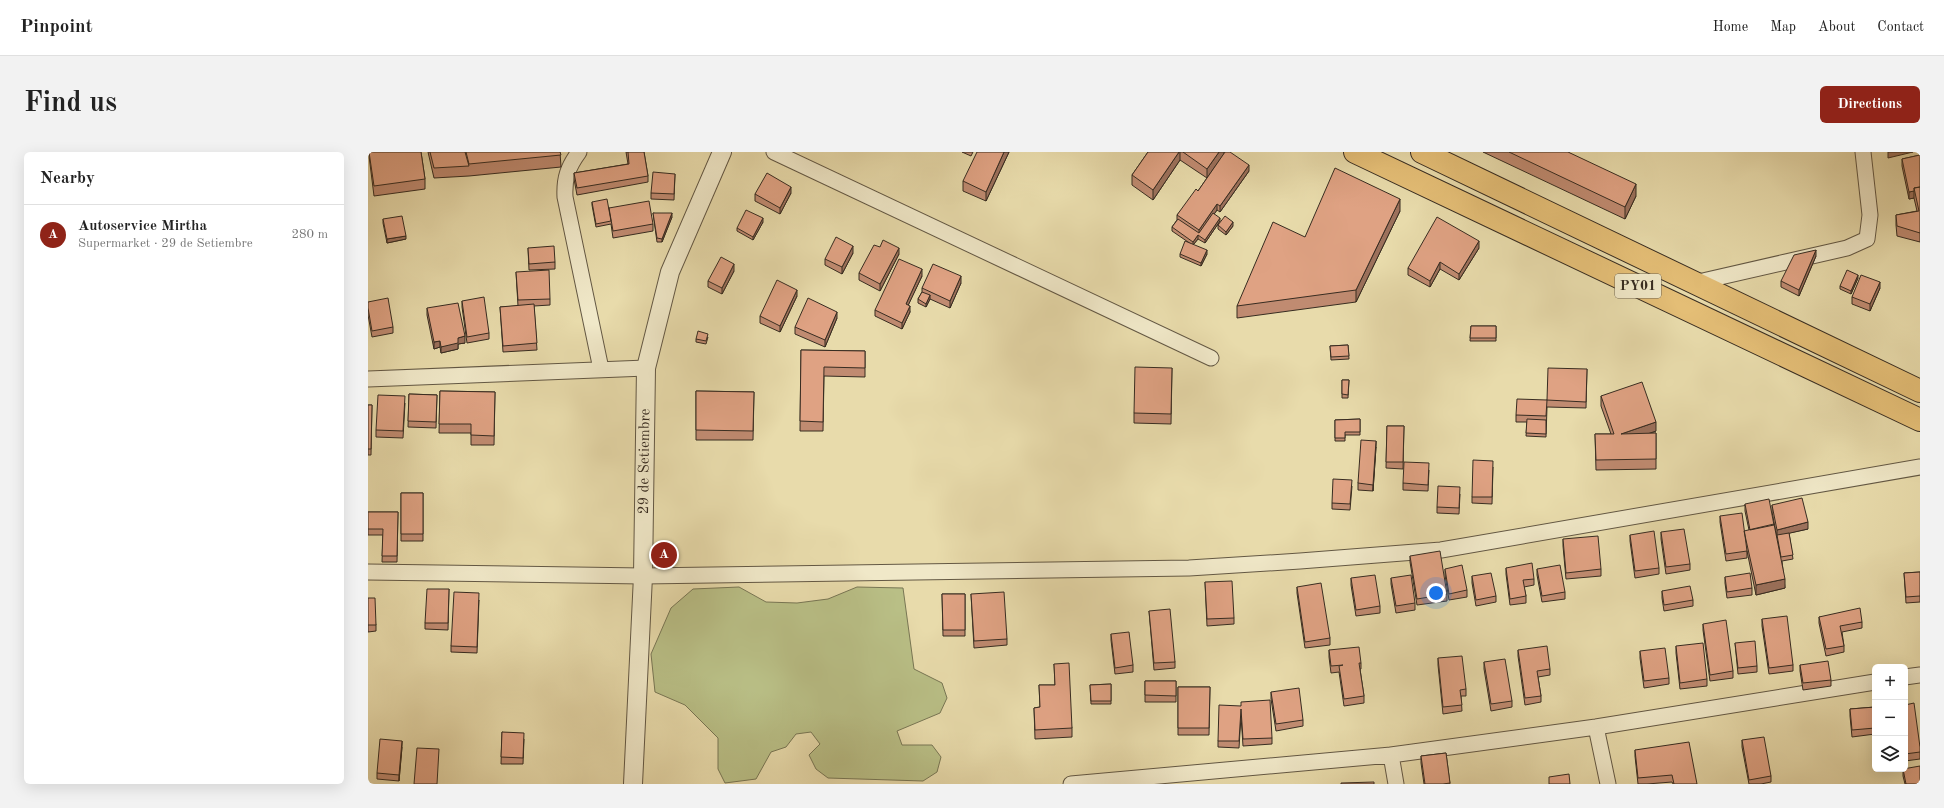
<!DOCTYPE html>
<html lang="en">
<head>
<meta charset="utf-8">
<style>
  body { margin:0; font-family:"Old Standard TT",serif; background:#f2f2f2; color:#222 }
  .controls { position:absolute; right:12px; bottom:12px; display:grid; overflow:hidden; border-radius:6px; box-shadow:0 4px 16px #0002 }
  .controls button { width:36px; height:36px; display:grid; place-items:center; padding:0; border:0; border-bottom:1px solid #e0e0e0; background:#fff; color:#222; font:20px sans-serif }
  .you { position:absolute; left:1068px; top:441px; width:14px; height:14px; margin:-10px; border:3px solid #fff; border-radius:50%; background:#1a73e8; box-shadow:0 0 0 6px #1a73e833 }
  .badge { display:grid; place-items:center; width:26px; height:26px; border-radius:50%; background:#8f2418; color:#fff; font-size:13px; font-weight:700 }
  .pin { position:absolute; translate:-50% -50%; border:2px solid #fff; box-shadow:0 1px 4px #0006 }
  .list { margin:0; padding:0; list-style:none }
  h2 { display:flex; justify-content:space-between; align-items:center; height:52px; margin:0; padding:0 16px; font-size:17px }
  h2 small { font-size:13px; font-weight:400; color:#767676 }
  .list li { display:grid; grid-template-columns:26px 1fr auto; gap:12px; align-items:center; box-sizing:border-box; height:60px; padding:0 16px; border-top:1px solid #e0e0e0 }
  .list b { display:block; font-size:15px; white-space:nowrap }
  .list p { margin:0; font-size:13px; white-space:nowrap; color:#767676 }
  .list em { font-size:13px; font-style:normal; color:#767676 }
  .icon { flex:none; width:22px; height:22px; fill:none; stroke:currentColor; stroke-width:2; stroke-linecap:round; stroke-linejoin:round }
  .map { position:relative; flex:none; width:1552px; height:632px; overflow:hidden; border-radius:6px }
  header { display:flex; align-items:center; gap:24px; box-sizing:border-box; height:56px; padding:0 20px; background:#fff; border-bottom:1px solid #e0e0e0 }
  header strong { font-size:19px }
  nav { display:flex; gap:22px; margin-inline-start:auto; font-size:14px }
  .intro { display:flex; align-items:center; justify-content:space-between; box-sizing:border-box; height:96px; padding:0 24px }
  h1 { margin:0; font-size:28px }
  .button { padding:10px 18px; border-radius:6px; background:#8f2418; color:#fff; font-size:14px; font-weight:700 }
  main { display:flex; gap:24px; padding:0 24px }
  aside { flex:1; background:#fff; border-radius:6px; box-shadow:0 4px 16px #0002 }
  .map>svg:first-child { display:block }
</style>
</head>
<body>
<header>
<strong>Pinpoint</strong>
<nav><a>Home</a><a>Map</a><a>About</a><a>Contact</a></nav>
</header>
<div class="intro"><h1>Find us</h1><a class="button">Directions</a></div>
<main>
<aside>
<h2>Nearby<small></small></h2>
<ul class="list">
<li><span class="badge">A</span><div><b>Autoservice Mirtha</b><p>Supermarket · 29 de Setiembre</p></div><em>280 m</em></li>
</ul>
</aside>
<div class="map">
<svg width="1552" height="632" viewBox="0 0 1552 632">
  <rect width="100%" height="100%" fill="#e8dbab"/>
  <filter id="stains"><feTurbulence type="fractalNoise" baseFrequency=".005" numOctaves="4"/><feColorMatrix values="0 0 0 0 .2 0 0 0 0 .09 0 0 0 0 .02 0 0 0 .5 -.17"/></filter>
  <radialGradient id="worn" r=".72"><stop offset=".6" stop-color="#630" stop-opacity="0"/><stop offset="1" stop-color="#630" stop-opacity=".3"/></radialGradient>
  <!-- green -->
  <path fill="#b9bf86" stroke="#787654" d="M371,435L398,450L429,451L460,447L489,435L535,436L546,517L574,531L579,546L572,561L529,579L534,593H564L573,605L569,620L555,629L460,626L448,617L441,603L452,592L443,580L428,582L418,595L403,600L388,627L357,631L350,617V586L317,553L287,540L283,502L303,456L325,437Z"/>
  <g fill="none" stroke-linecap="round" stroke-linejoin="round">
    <!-- minor casing -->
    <g stroke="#635844" stroke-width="17">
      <path id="minor" d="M211,0C200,15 196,26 197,45L233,217
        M406,0L843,206
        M1326,131L1479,96L1499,87L1502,63L1495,0
        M0,227L278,216
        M0,420L275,424L821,416L932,409L1073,398L1552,315
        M1537,525L1552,523
        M1228,575L1240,632
        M1023,603L1028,632
        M703,632L1023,603L1228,575L1507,530"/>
    </g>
    <!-- tertiary casing -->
    <g stroke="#635844" stroke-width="20">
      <g id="tertiary">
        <path id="s1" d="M265,632L275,424L278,216L302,120L354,0"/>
      </g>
    </g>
    <!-- trunk casing -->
    <g stroke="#372c21" stroke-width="24">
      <path id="trunk" d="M987,0L1552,268
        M1054,0L1552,239"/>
    </g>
    <!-- minor -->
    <use href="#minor" stroke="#f0e8c8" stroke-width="15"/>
    <!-- tertiary -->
    <use href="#tertiary" stroke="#f0e8c8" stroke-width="18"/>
    <!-- trunk -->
    <use href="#trunk" stroke="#e4be76" stroke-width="22"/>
  </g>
  <!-- wall -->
  <path fill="#c08b71" stroke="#372c21" d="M1,0H53L57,27V37L6,44L1,4Z
    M60,0H192L193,15L101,24L66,26Z
    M258,0H276L280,24V30L209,43L206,27V21L260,12Z
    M594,0H605L603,4Z
    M641,0L618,49L595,39V29Z
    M780,0H856V1L881,19L852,60L849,58L846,62L852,69L837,91L830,87L825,93L839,102L833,114L812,105V102L823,92L804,79V75L809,68V63L830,39L839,26L812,8L785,48L764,33V23Z
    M1115,0H1200L1268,44L1257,67Z
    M1552,3V90L1529,84L1528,73V63L1549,59L1546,46L1541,47L1534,14V7Z
    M307,22L306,48L283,47V41Z
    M423,41L412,62L387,49V42Z
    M224,50L241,60V56L285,72V79L245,86L243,72L228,75L224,53Z
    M1032,59L988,150L869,166V154L937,85Z
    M285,61L304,65L294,90H289Z
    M15,67L38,87L19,91L15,71Z
    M395,70L385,88L369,79V76Z
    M850,73L865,74L858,83L850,77Z
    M160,96L187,110V117L161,118Z
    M1111,96L1091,128L1072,117L1062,135L1040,123V116Z
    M485,101L474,122L457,113V107Z
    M531,102L512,139L491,128V121Z
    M1448,104L1431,144L1413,135V129Z
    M366,119L354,142L340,135V129Z
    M148,120L182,147V153L166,154L169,198L135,200L132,155L150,154Z
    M554,124L540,153L542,160L534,177L507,164V158Z
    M1490,126L1483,142L1472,137V134Z
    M593,131L582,156L562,147L558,155L550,151V147L554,140V136Z
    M1512,136L1502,159L1484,152V145Z
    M429,144L412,180L392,171V164Z
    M94,149L121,181V187L99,191L94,155Z
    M0,150L25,175V181L4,185L0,163Z
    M59,156L97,191L90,192V197L73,201L72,195L66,197L59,163Z
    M469,166L457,195L427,182V175Z
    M1103,174H1128V189H1102Z
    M340,185L338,192L328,190V187Z
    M980,193L981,207L963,208L962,194Z
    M433,198L497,199V225L456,224L455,279H432Z
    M804,216L803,272L766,271V261Z
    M1219,217L1218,256L1179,255L1178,285L1158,284L1159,270H1148V263L1179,248Z
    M974,228H981L980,246H974Z
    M72,239L127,240L126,293H103V281H71Z
    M328,239L386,240L385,288H328Z
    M41,242L69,243L68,276L40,275Z
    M1233,244L1288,279L1282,281H1288V317L1228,318L1227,282H1243L1233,254Z
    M37,251L35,286L8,285V278Z
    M0,253H4L3,303H0Z
    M992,267V283H977V289H967V268Z
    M1019,274H1036L1035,317L1018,316Z
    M1008,295L1005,339L990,338V331Z
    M1125,315L1124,352L1104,351V345Z
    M1061,318L1060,339L1035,338V331Z
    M984,334L982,358L964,357V351Z
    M33,341H55V389H33Z
    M1092,342L1091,362L1069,361V355Z
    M1377,352L1409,386L1404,360V353L1440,377L1421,381L1425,407L1414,409L1417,436L1388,443L1379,399V406L1358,409L1352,370V364L1376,382L1381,378L1377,359Z
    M0,360H30L29,410H14L15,383H0Z
    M1293,380L1322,412V418L1298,422L1293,387Z
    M1262,383L1291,416V422L1267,426L1262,389Z
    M1195,387L1233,417V424L1198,427L1195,394Z
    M1042,404L1079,442V449L1049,453L1042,410Z
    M1138,416L1166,427V433L1156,435L1158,444V451L1142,453L1138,422Z
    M1077,417L1099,438V445L1081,448L1077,423Z
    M1169,417L1197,440V447L1174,450L1169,423Z
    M1552,420V450L1538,451L1536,421Z
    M1104,424L1128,444V450L1108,454L1104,431Z
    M1357,425L1384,436V443L1359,446L1357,431Z
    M983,426L1012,454V461L988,464L983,433Z
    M1023,426L1047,451V458L1028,461L1023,432Z
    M837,430L866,466V472L839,474Z
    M929,435L962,486V493L937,496L929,441Z
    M81,437L80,478L57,477V471Z
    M1294,439L1325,448V454L1296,459L1294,446Z
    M574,442H597V484H575Z
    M603,442L639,487V493L606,496Z
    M0,446L8,473V479L0,480Z
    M111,448L109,501L83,500V494Z
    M781,459L807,510V516L786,518Z
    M1451,465L1494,470V476L1474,480L1476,494V500L1458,504L1451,471Z
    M1394,467L1425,513V519L1401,522L1394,474Z
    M1335,472L1365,519V526L1342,529L1335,478Z
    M743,482L765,513V520L747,522L743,488Z
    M1367,491L1389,514V520L1370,522Z
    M1308,494L1339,527V534L1312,537L1308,501Z
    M961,498L993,511V517H992L996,544V551L976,554L971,520L963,521L961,505Z
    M1150,498L1182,517V523L1170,525L1173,544V550L1157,553L1150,504Z
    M1272,499L1301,526V532L1276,536L1272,506Z
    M1070,506L1098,537V544H1093L1094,559L1075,562L1070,513Z
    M1116,510L1144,549V555L1123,559L1116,517Z
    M686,512L704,576V585L667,587L666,556L672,555L671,533H687Z
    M1432,513L1463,528V534L1435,538L1432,519Z
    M777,529H808V550H777Z
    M743,532V552H723L722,533Z
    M810,535H842L841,583H810Z
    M903,540L935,568V574L908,579L903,547Z
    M1537,553L1552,595V607L1537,609Z
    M873,554L904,586V592L875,594L873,564L871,596L850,595V589Z
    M1507,555V582L1484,585L1482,564V557Z
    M134,580L156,587L155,612H133Z
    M1374,588L1403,624V630L1393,632H1381L1374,595Z
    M34,595L31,629L9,627V621Z
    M1267,598L1329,632H1305L1304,630L1279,632H1270L1267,604Z
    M1078,601L1082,632H1056L1053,611V604Z
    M1535,617L1552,632H1537L1535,624Z"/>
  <!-- shaded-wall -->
  <path fill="#9c715c" stroke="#372c21" d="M636,0H641L618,49V40Z
    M811,0H812V8L785,48V38Z
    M851,0H856V2L839,26V17Z
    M1520,0H1545L1520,6Z
    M881,13V19L852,60V54Z
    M1268,32V44L1257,67V55Z
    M423,35V41L412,62V56Z
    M1546,39V46L1541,47V40Z
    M1032,47V59L988,150V138Z
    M849,52V58L831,84V78Z
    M304,61V65L294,90V87Z
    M395,66V70L385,88V85Z
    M852,66V69L837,91V88Z
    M865,70V74L858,83V80Z
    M830,83V87L825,93V90Z
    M38,84V87L19,91V87Z
    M1111,89V96L1091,128V122Z
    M485,94V101L474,122V115Z
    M531,96V102L512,139V132Z
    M839,98V102L833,114V111Z
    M1448,98V104L1431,144V138Z
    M1072,110V117L1062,135V129Z
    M366,112V119L354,142V136Z
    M554,117V124L538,158V152Z
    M1490,123V126L1483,142V139Z
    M593,124V131L582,156V149Z
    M1512,130V136L1502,159V152Z
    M429,138V144L412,180V174Z
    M562,143V147L558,155V152Z
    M542,154V160L534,177V171Z
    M469,160V166L457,195V188Z
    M97,184V191L90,192V197L73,201V195L90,186Z
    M72,189V195L66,197V190Z
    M1288,270V279L1253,291V282Z
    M1008,289V295L1005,339V333Z
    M1440,370V377L1409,384V378Z
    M1417,427V436L1388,443V433Z
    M34,589V595L31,629V623Z"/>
  <!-- building -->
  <path fill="#dfa283" stroke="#372c21" d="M1,0H53L57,27L6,34Z
    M62,0H97L101,14L66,16Z
    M98,0H192L193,3L101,12Z
    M260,0H276L280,24L209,36L206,21L261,12Z
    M609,0H636L618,40L595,29Z
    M780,0H811L785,38L764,23Z
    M815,0H851L839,17Z
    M857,0H862L881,13L852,54L849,52L831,78L809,63L828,37L830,39Z
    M1141,0H1200L1268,32L1257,55Z
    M1552,3V35L1546,36V39L1541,40L1534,7Z
    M967,16L1032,47L988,138L869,154L905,70L937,85Z
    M285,20L307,22L306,42L283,41Z
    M399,21L423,35L412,56L387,42Z
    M1552,35V81L1529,74L1528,63L1551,59L1546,36Z
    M239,47L243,69L228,72L224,50Z
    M281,49L285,72L245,79L241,56Z
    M378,58L395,66L385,85L369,76Z
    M285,61H304L294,87L289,86Z
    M845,61L852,66L837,88L830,83L825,90L804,75L810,67L831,81Z
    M34,64L38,84L19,87L15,67Z
    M857,64L865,70L858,80L850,73Z
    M1069,65L1111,89L1091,122L1072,110L1062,129L1040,116Z
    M468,85L485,94L474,115L457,107Z
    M515,88L531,96L512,132L491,121L506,93L512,95Z
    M817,89L839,98L833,111L812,102Z
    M186,94L187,110L161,112L160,96Z
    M1448,98L1431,138L1413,129L1426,103Z
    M353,105L366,112L354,136L340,129Z
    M531,107L554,117L538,152L542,154L534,171L507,158Z
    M565,112L593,124L582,149L554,136Z
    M181,118L182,147L150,148L148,120Z
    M1479,118L1490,123L1483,139L1472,134Z
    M1493,123L1512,130L1502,152L1484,145Z
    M409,128L429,138L412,174L392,164Z
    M554,140L562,143L558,152L550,147Z
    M116,145L121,181L99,185L94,149Z
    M20,146L25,175L4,179L0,156V150Z
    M440,146L469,160L457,188L427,175Z
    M90,151L97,184L90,186V191L73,195L72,189L66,190L59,156Z
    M166,152L169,191L135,194L132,155Z
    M1103,174H1128V186H1102Z
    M330,179L340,182L338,189L328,187Z
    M980,193L981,204L963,205L962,194Z
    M433,198L497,199V216L456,215L455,270L432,269Z
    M767,215L804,216L803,262L766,261Z
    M1180,216L1219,217L1218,250L1179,248L1178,264L1148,263L1149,247L1179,248Z
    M974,228H981L980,243L974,242Z
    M1274,230L1288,270L1253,282L1288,281V307L1228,308L1227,282H1246L1233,244Z
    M72,239L127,240L126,284L103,283V272H71Z
    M328,239L386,240L385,279L328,278Z
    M41,242L69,243L68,270L40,269Z
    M10,243L37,244L35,279L8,278Z
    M0,253H4L3,297H0Z
    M992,267V280H977V286H967V268Z
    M1159,267L1178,268V282L1158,281Z
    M1019,274H1036L1035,310H1018Z
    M993,288L1008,289L1005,333L990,331Z
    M1105,308L1125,309L1124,345H1104Z
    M1036,310L1061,311L1060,333L1035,331Z
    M965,327L984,328L982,352L964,351Z
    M1070,334L1092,335L1091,356L1069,355Z
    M33,341H55V382H33Z
    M1434,346L1440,370L1409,378L1404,353Z
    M1401,347L1406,373L1382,378L1377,352Z
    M0,360H30L29,404H14L15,377H0Z
    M1374,361L1379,399L1358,402L1352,364Z
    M1406,372L1417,427L1388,433L1376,379Z
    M1316,377L1322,412L1298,415L1293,380Z
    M1286,379L1291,416L1267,419L1262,383Z
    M1421,381L1425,403L1413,405L1409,383Z
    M1230,384L1233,417L1198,421L1195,387Z
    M1072,399L1079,442L1049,447L1042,404Z
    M1164,411L1166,427L1155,428L1158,444L1142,447L1138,416Z
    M1094,413L1099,438L1081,442L1077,417Z
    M1192,413L1197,440L1174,444L1169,417Z
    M1552,420V444L1538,445L1536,421Z
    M1123,421L1128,444L1108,448L1104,424Z
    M1382,421L1384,436L1359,440L1357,425Z
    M1007,423L1012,454L988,458L983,426Z
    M1043,423L1047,451L1028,454L1023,426Z
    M864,429L866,466L839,467L837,430Z
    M953,431L962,486L937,490L929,435Z
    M1322,434L1325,448L1296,453L1294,439Z
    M59,437H81L80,471H57Z
    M86,440L111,441L109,495L83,494Z
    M636,440L639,487L606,489L603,442Z
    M574,442H597V478H575Z
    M0,446H7L8,473H0Z
    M1492,456L1494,470L1472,474L1476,494L1458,497L1451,465Z
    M802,457L807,510L786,511L781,459Z
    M1419,464L1425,513L1401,516L1394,467Z
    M1358,468L1365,519L1342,523L1335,472Z
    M761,480L765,513L747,516L743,482Z
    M1387,489L1389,514L1370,516L1367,491Z
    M1335,491L1339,527L1312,531L1308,494Z
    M1179,494L1182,517L1169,519L1173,544L1157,546L1150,498Z
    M991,495L993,511H991L996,544L976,547L971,514L975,513L963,514L961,498Z
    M1297,496L1301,526L1276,529L1272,499Z
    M1094,504L1098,537L1092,538L1094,553L1075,555L1070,506Z
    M1137,507L1144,549L1123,552L1116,510Z
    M1460,509L1463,528L1435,531L1432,513Z
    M701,511L704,576L667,578L666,556L672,555L671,533H687L686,512Z
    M777,529H808V544L777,543Z
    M743,532V549H723L722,533Z
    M810,535H842L841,576H810Z
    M931,536L935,568L908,572L903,540Z
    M902,548L904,586L875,587L873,557L871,589H850L851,553L873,554V550Z
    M1546,551L1552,595V600L1537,602V553Z
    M1507,555V576L1484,578L1482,557Z
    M134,580L156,581L155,606L133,605Z
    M1396,585L1403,624L1381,628L1374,588Z
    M12,587L34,589L31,623L9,621Z
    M1321,590L1329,632H1306L1304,623L1270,626L1267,598Z
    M49,596L71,597L69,632H46Z
    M1078,601L1082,631L1075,632H1057L1053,604Z
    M1552,614V632H1538L1535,617Z
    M1201,622L1202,632H1181V625Z
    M1006,630V632H973V631Z"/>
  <g text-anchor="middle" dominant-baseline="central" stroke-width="3" stroke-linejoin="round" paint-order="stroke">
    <!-- shield labels -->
    <rect fill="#f0e8c8" stroke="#6e6453" stroke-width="1" x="1247" y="122" width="46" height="24" rx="3"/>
    <g font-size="14" font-weight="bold" fill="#372c21">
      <text x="1270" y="134">PY01</text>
    </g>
    <!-- street labels -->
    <g font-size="15" fill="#372c21" stroke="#f0e8c8">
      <text stroke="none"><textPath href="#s1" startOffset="323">29 de Setiembre</textPath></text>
    </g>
  </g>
  <rect width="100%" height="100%" filter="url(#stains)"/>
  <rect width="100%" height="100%" fill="url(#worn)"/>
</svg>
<div class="controls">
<button>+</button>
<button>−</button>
<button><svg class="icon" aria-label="layers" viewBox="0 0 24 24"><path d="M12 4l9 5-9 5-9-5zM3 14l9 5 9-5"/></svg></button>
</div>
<div class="you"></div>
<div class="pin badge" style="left:296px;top:403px">A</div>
</div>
</main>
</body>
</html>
